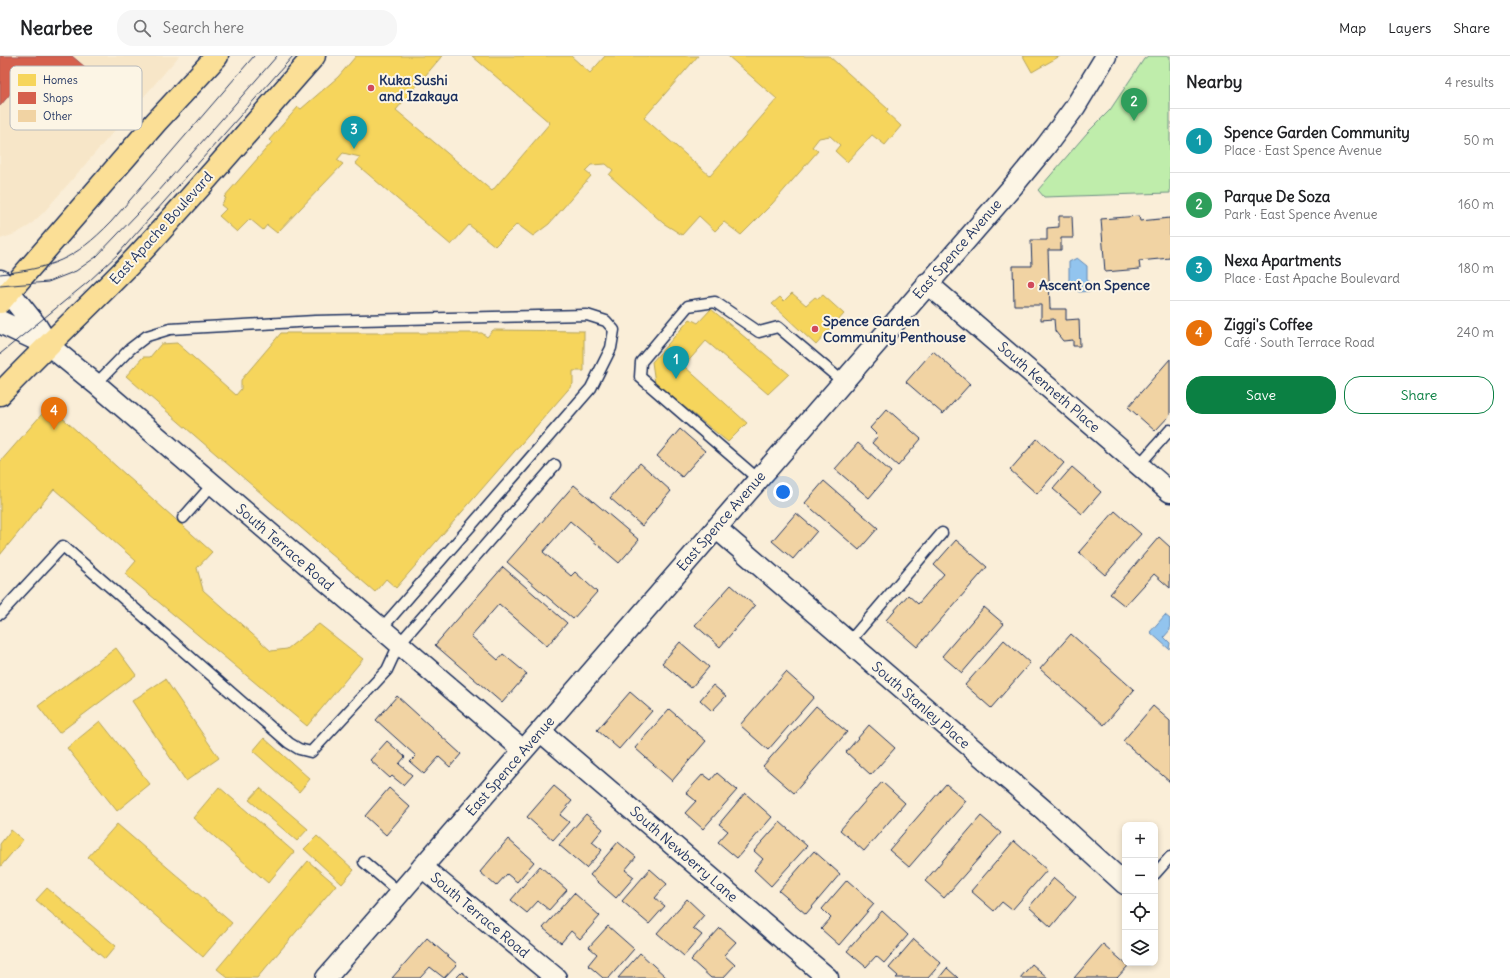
<!DOCTYPE html>
<html lang="en">
<head>
<meta charset="utf-8">
<style>
  body { margin:0; font-family:Delius,sans-serif; background:#f6f6f6; color:#202124 }
  .controls { position:absolute; right:12px; bottom:12px; display:grid; overflow:hidden; border-radius:8px; box-shadow:0 2px 6px #0003 }
  .controls button { width:36px; height:36px; display:grid; place-items:center; padding:0; border:0; border-bottom:1px solid #e0e0e0; background:#fff; color:#202124; font:20px sans-serif }
  .you { position:absolute; left:783px; top:436px; width:14px; height:14px; margin:-10px; border:3px solid #fff; border-radius:50%; background:#1a73e8; box-shadow:0 0 0 6px #1a73e833 }
  .badge { display:grid; place-items:center; width:26px; height:26px; border-radius:50%; background:#0b8043; color:#fff; font-size:13px; font-weight:700 }
  .pin { position:absolute; translate:-50% -33px; filter:drop-shadow(0 1px 2px #0008) }
  .pin::after { content:''; position:absolute; top:21px; width:14px; height:12px; background:inherit; clip-path:polygon(0 0,100% 0,50% 100%) }
  .list { margin:0; padding:0; list-style:none }
  h2 { display:flex; justify-content:space-between; align-items:center; height:52px; margin:0; padding:0 16px; font-size:17px }
  h2 small { font-size:13px; font-weight:400; color:#757577 }
  .list li { display:grid; grid-template-columns:26px 1fr auto; gap:12px; align-items:center; box-sizing:border-box; height:64px; padding:0 16px; border-top:1px solid #e0e0e0 }
  .list b { display:block; font-size:15px; white-space:nowrap }
  .list p { margin:0; font-size:13px; white-space:nowrap; color:#757577 }
  .list em { font-size:13px; font-style:normal; color:#757577 }
  .actions { display:flex; gap:8px; padding:12px 16px }
  .actions a { flex:1; padding:9px 0; border:1px solid #0b8043; border-radius:16px; text-align:center; font-size:14px; color:#0b8043 }
  .actions .main { background:#0b8043; color:#fff }
  .icon { flex:none; width:22px; height:22px; fill:none; stroke:currentColor; stroke-width:2; stroke-linecap:round; stroke-linejoin:round }
  .map { position:relative; flex:none; width:1170px; height:922px; overflow:hidden }
  header { display:flex; align-items:center; gap:24px; box-sizing:border-box; height:56px; padding:0 20px; background:#fff; border-bottom:1px solid #e0e0e0 }
  header strong { font-size:19px }
  nav { display:flex; gap:22px; margin-inline-start:auto; font-size:14px }
  .search { width:280px; height:36px; background:#f6f6f6; display:flex; align-items:center; gap:10px; box-sizing:border-box; padding:0 14px; border-radius:16px; color:#757577; font-size:15px }
  main { display:flex }
  aside { flex:1; background:#fff }
  .map>svg:first-child { display:block }
</style>
</head>
<body>
<header>
<strong>Nearbee</strong>
<div class="search"><svg class="icon" aria-label="search" viewBox="0 0 24 24"><circle cx="10" cy="10" r="6"/><path d="M15 15l6 6"/></svg>Search here</div>
<nav><a>Map</a><a>Layers</a><a>Share</a></nav>
</header>
<main>
<div class="map">
<svg width="1170" height="922" viewBox="0 0 1170 922">
  <rect width="100%" height="100%" fill="#faeed8"/>
  <filter id="ink" filterUnits="userSpaceOnUse"><feTurbulence type="fractalNoise" baseFrequency=".025" numOctaves="2"/><feDisplacementMap in="SourceGraphic" scale="8" xChannelSelector="R" yChannelSelector="G"/><feConvolveMatrix kernelMatrix="1 2 1 2 8 2 1 2 1" color-interpolation-filters="sRGB"/></filter>
  <g filter="url(#ink)">
    <!-- built -->
    <path fill="#f7e6c8" d="M0,0H179L44,156L29,170L15,178L0,183Z"/>
    <!-- green -->
    <path fill="#bfedab" stroke="#6d8e84" d="M1148,0H1170V137L1044,141L1038,134L1087,77L1110,54L1144,3Z"/>
    <!-- water -->
    <path fill="#92c4ee" stroke="#6288b4" d="M1077,202L1087,210V225L1095,230L1091,235L1079,236L1069,228V206Z
      M1165,559L1170,563V574L1164,581L1170,587L1169,593L1150,576Z"/>
    <!-- homes -->
    <path fill="#f6d55c" stroke="#b4a35d" d="M356,0H442L396,54L492,135L550,67L472,0H571L590,17L605,0H698L644,62L710,120L777,43L728,0H829L888,53L886,56L901,70L885,89L872,79L847,106L835,95L840,89L830,80L819,82L812,91L818,95L772,148L741,179L724,166L715,175L699,160L682,179L663,167L609,119L613,114L606,108L591,109L585,115L591,120L549,168L533,180L517,168L495,190L469,169L451,189L355,107L360,101L343,97L337,104L343,108L277,177L267,169L263,174L250,163L237,176L219,160L226,153L221,149L226,142L224,141L272,86L269,84L298,51L301,53L338,21Z
      M1023,0H1060L1032,16Z
      M792,237L806,249L815,241L818,243L823,239L844,258L816,289L772,248L780,241L784,245Z
      M711,253L789,318L768,338L706,285L684,310L747,367L728,386L655,327L652,306L690,263L698,267Z
      M493,274L584,275V315H573V328L396,532L386,523L375,536L126,320L143,301H150L161,288L177,287L236,339L241,333V324L281,277H482L487,281Z
      M49,350L212,496L197,512L203,534L271,595L287,593L319,568L363,603L307,670L125,518L136,505L54,433L0,499V406Z
      M116,592L136,619L59,677L38,650Z
      M165,623L219,702L186,725L132,645Z
      M100,665L150,728L117,755L67,692Z
      M264,682L310,723L299,736L253,695Z
      M219,731L294,796L268,827L193,762Z
      M260,732L308,773L297,785L249,744Z
      M117,768L232,867L203,901L88,801Z
      M11,774L23,784L0,811V788Z
      M317,780L354,814L342,828L304,793Z
      M308,805L336,829L257,922H228L217,913Z
      M47,832L116,890L105,903L36,844Z"/>
    <!-- shops -->
    <path fill="#d6604d" stroke="#9e5152" d="M0,0H72L92,17L67,45L39,22L35,27L27,29L22,24L0,50Z"/>
    <!-- building -->
    <path fill="#f1d3a3" stroke="#1b2f5e" d="M1059,160H1072L1073,182H1061V194H1048L1050,253H1066V264L1079,263L1080,290H1073V284L1063,285L1055,275L1054,263L1041,264V249H1014L1013,210H1032L1031,184H1047V172L1059,171Z
      M1139,160L1140,165L1170,162V202L1139,205L1140,213L1105,216L1101,163Z
      M933,295L970,328L943,358L906,326Z
      M1170,303V359L1155,375L1128,351Z
      M887,353L921,383L898,410L872,387L878,380L870,372Z
      M680,373L705,395L682,421L657,400Z
      M1037,383L1064,407L1037,438L1010,414Z
      M858,387L891,416L869,442L835,413Z
      M640,407L671,435L642,470L610,442Z
      M1072,411L1101,436L1082,458L1053,433Z
      M824,425L878,472L859,494L805,447Z
      M574,429L639,484L619,507L570,465L543,496L571,520L575,516L597,536L573,563L507,506Z
      M1115,455L1141,478L1105,519L1079,496Z
      M796,457L817,475L793,503L772,485Z
      M1159,481L1170,491V532L1154,518L1125,550L1110,538Z
      M956,484L987,511L917,591L886,564L908,539L918,548L944,518L934,509Z
      M503,511L567,567L547,590L499,548L471,580L498,604L503,598L527,618L502,647L435,589Z
      M731,529L755,550L720,591L695,569Z
      M984,551L1004,568L962,617L942,600Z
      M1071,578L1134,634L1104,669L1040,613Z
      M1004,584L1030,607L991,652L965,629Z
      M680,586L709,611L691,632L662,607Z
      M786,616L814,641L768,694L740,669Z
      M713,629L726,640L712,655L700,644Z
      M630,636L652,655L619,693L597,674Z
      M397,640L461,698L450,711L439,701L424,718L410,706L416,700L376,664Z
      M816,650L847,676L794,737L763,710Z
      M1153,650L1170,665V726L1123,685Z
      M669,653L706,685L672,725L635,692Z
      M869,669L895,692L871,719L846,696Z
      M387,685L405,701L399,708L412,719L403,729L392,720L390,722L370,704Z
      M717,717L737,734L703,773L685,757L696,745L686,737L703,718L711,724Z
      M882,726L905,747L864,795L840,774Z
      M946,728L966,745L909,811L889,794Z
      M554,730L572,745L560,759L569,766L553,784L527,761Z
      M389,732L410,751L386,779L365,760Z
      M745,737L772,761L737,802L718,786L728,775L719,768Z
      M586,758L603,773L592,786L602,794L586,812L559,789Z
      M981,760L1001,777L944,842L925,825Z
      M780,766L807,790L771,830L754,814L763,803L754,795Z
      M508,783L534,806L517,826L507,818L496,830L480,816Z
      M1014,785L1047,814L1012,854L1002,846L994,855L971,835Z
      M618,786L636,801L625,814L634,821L616,842L590,819Z
      M814,795L840,818L806,858L779,835Z
      M540,810L567,834L549,854L538,845L527,857L511,844Z
      M650,813L667,828L655,842L665,850L649,868L622,845Z
      M1054,822L1076,841L1051,871L1029,851Z
      M847,824L874,848L839,889L821,873L831,862L822,853Z
      M574,837L600,860L580,883L571,875L561,887L543,872Z
      M687,843L704,859L693,872L702,879L684,900L657,877Z
      M882,855L908,879L884,907L876,900L866,911L847,895Z
      M608,870L634,893L609,922H603L588,909L597,898L589,891Z
      M720,872L736,886L724,899L735,909L723,922H711L691,904Z
      M427,882L457,908L444,922L430,911L420,922H392Z
      M914,883L941,907L928,922H896L898,920L889,912Z
      M1103,888L1128,910L1117,922H1074Z
      M640,897L666,921L665,922H618Z
      M1032,908L1048,922H1020Z
      M947,912L958,922H939Z
      M462,916L469,922H456Z"/>
    <g fill="none" stroke-linecap="round" stroke-linejoin="round">
      <!-- lane casing -->
      <g stroke="#1b2f5e" stroke-width="13">
        <path id="lane" d="M96,328L130,293L147,280L170,273L315,265L587,259L606,265L614,274L611,292L591,332L381,573
          M1139,409L1170,374
          M758,423L640,321L641,306L688,250L715,246L759,276L778,271L842,325
          M183,462L212,429
          M0,558L63,490L289,687L299,693L311,696L387,614L399,588L555,409
          M849,586L942,477
          M364,806L400,837
          M1155,818L1170,801"/>
      </g>
      <!-- street casing -->
      <g stroke="#1b2f5e" stroke-width="23">
        <path id="street" d="M927,227L1170,436
          M47,288L96,328L523,694
          M716,472L1045,755L1125,828
          M540,675L828,922
          M422,811L556,922
          M326,922L1014,129L1046,90L1075,51L1106,0"/>
      </g>
      <!-- secondary casing -->
      <g stroke="#1b2f5e" stroke-width="25">
        <path id="secondary" d="M0,225L35,269L47,288
          M0,266L47,288"/>
      </g>
      <!-- primary casing -->
      <g stroke="#1b2f5e" stroke-width="25">
        <path id="primary" d="M0,246L156,66L217,0
          M0,338C43,293 88,251 131,207C194,140 253,69 314,0"/>
      </g>
      <!-- lane -->
      <use href="#lane" stroke="#fcf5e5" stroke-width="10"/>
      <!-- street -->
      <use href="#street" stroke="#fcf5e5" stroke-width="20"/>
      <!-- secondary -->
      <use href="#secondary" stroke="#fcf5e5" stroke-width="22"/>
      <!-- primary -->
      <use href="#primary" stroke="#fbdf96" stroke-width="22"/>
      <!-- tram -->
      <path stroke="#1b2f5e" stroke-width="1" d="M0,218C52,212 74,204 111,166L254,0
        M0,230L48,226L76,215L96,201L158,136L277,0
        M0,298L88,226L118,198L293,0"/>
    </g>
  </g>
  <!-- markers -->
  <g fill="#d1495b" stroke="#fcf5e5" stroke-width="1.5">
    <circle cx="371" cy="32" r="4"/>
    <circle cx="1031" cy="229" r="4"/>
    <circle cx="815" cy="273" r="4"/>
  </g>
  <g text-anchor="middle" dominant-baseline="central" stroke-width="4" stroke-linejoin="round" paint-order="stroke">
    <!-- poi labels -->
    <g font-size="14" font-weight="bold" fill="#1b2f5e" stroke="#fcf5e5" text-anchor="start">
      <text x="379" y="24">Kuka Sushi<tspan x="379" dy="16">and Izakaya</tspan></text>
      <text x="1039" y="229">Ascent on Spence</text>
      <text x="823" y="265">Spence Garden<tspan x="823" dy="16">Community Penthouse</tspan></text>
    </g>
    <!-- street labels -->
    <g font-size="14" fill="#1b2f5e" stroke="#fcf5e5">
      <text transform="translate(161 172) rotate(-48)">East Apache Boulevard</text>
      <text transform="translate(957 193) rotate(-49)">East Spence Avenue</text>
      <text transform="translate(1049 331) rotate(41)">South Kenneth Place</text>
      <text transform="translate(721 465) rotate(-49)">East Spence Avenue</text>
      <text transform="translate(285 491) rotate(41)">South Terrace Road</text>
      <text transform="translate(921 649) rotate(41)">South Stanley Place</text>
      <text transform="translate(510 710) rotate(-49)">East Spence Avenue</text>
      <text transform="translate(684 798) rotate(41)">South Newberry Lane</text>
      <text transform="translate(480 859) rotate(40)">South Terrace Road</text>
    </g>
  </g>
  <!-- legend -->
  <rect x="10" y="10" width="132" height="64" rx="6" fill="#fcf5e5" stroke="#b8babc" stroke-width="1"/>
  <rect x="18" y="18" width="18" height="12" fill="#f6d55c"/>
  <rect x="18" y="36" width="18" height="12" fill="#d6604d"/>
  <rect x="18" y="54" width="18" height="12" fill="#f1d3a3"/>
  <g font-size="11" fill="#1b2f5e">
    <text x="43" y="28">Homes</text>
    <text x="43" y="46">Shops</text>
    <text x="43" y="64">Other</text>
  </g>
</svg>
<div class="controls">
<button>+</button>
<button>−</button>
<button><svg class="icon" aria-label="locate" viewBox="0 0 24 24"><circle cx="12" cy="12" r="6"/><path d="M12 2v4M12 18v4M2 12h4M18 12h4"/></svg></button>
<button><svg class="icon" aria-label="layers" viewBox="0 0 24 24"><path d="M12 4l9 5-9 5-9-5zM3 14l9 5 9-5"/></svg></button>
</div>
<div class="you"></div>
<div class="pin badge" style="left:676px;top:323px;background:#0f9aa8">1</div>
<div class="pin badge" style="left:1134px;top:65px;background:#2e9e5b">2</div>
<div class="pin badge" style="left:354px;top:93px;background:#0f9aa8">3</div>
<div class="pin badge" style="left:54px;top:374px;background:#e8710a">4</div>
</div>
<aside>
<h2>Nearby<small>4 results</small></h2>
<ul class="list">
<li><span class="badge" style="background:#0f9aa8">1</span><div><b>Spence Garden Community</b><p>Place · East Spence Avenue</p></div><em>50 m</em></li>
<li><span class="badge" style="background:#2e9e5b">2</span><div><b>Parque De Soza</b><p>Park · East Spence Avenue</p></div><em>160 m</em></li>
<li><span class="badge" style="background:#0f9aa8">3</span><div><b>Nexa Apartments</b><p>Place · East Apache Boulevard</p></div><em>180 m</em></li>
<li><span class="badge" style="background:#e8710a">4</span><div><b>Ziggi's Coffee</b><p>Café · South Terrace Road</p></div><em>240 m</em></li>
</ul>
<div class="actions"><a class="main">Save</a><a>Share</a></div>
</aside>
</main>
</body>
</html>
